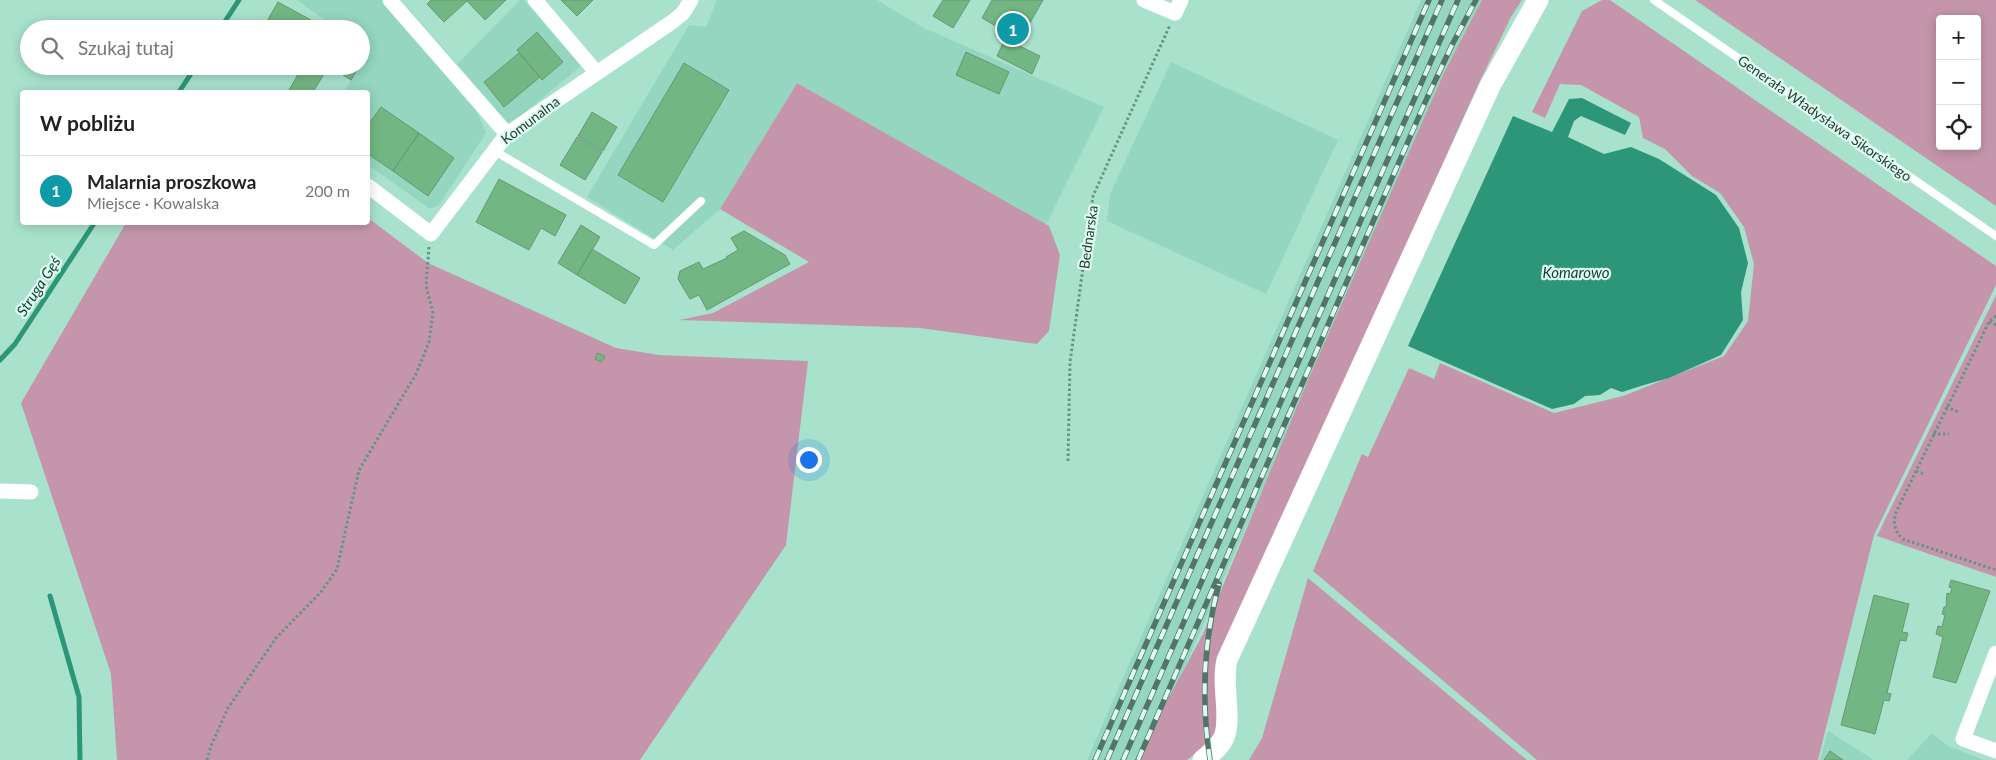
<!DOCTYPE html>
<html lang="pl">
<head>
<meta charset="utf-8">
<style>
  body { margin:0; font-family:Lato,sans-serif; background:#f6f6f6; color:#222 }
  .controls { position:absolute; right:15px; top:15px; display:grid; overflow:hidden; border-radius:5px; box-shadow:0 2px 12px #0003 }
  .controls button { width:45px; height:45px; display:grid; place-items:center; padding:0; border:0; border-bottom:1px solid #e0e0e0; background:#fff; color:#222; font:25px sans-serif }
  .you { position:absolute; left:808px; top:459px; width:18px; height:18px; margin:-12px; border:4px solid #fff; border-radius:50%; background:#1a73e8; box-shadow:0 0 0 8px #1a73e833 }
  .badge { display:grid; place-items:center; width:32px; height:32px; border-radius:50%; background:#0b8043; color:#fff; font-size:16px; font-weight:700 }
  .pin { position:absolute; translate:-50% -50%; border:2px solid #fff; box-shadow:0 1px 5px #0006 }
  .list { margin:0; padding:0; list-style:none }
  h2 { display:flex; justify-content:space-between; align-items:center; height:65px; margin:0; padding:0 20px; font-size:21px }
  h2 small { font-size:16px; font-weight:400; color:#767676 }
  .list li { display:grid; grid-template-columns:32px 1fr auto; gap:15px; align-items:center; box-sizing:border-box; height:70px; padding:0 20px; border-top:1px solid #e0e0e0 }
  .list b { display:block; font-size:19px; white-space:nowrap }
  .list p { margin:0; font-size:16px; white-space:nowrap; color:#767676 }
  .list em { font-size:16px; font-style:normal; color:#767676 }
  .icon { flex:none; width:28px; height:28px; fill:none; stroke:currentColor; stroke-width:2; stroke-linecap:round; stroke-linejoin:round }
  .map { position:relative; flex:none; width:1996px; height:760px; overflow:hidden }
  .search { position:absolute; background:#fff; box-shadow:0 2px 12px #0003; left:20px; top:20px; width:350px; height:55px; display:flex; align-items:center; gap:12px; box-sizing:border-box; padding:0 18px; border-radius:28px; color:#767676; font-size:19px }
  .panel { position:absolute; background:#fff; box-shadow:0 2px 12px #0003; left:20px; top:90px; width:350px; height:135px; border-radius:5px }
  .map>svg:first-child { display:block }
</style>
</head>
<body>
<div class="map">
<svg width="1996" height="760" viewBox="0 0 1996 760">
  <rect width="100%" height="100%" fill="#a8e2cd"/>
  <!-- built -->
  <path fill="#94d6bf" d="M297,0H401L457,64L520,0H524L581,66L510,125L457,65L446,75L477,112L486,133L439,205L430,209L368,165V92H344L359,66H361L367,50L361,46V29H337Z
    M717,0H877L924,28L1104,107L1046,225L797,83L720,209L673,250L587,197L689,25L706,27Z
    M1421,0H1484L1408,158L1144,760H1087Z
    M1171,62L1338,140L1266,294L1107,221L1110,194Z
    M1828,731L1874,760H1820Z
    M1932,733L1948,746L1984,760H1907Z"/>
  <!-- green -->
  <path fill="#c596ab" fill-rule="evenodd" d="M1482,0H1522L1511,17L1478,85L1218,666L1219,726L1212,740L1187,760H1135L1203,634L1308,380L1444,73Z
    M1602,0H1610L1996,266V285L1874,535L1818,760H1537L1313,571L1362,454L1368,457L1409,368L1434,379L1440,363L1554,413L1623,396L1724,356L1748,321L1754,264L1744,227L1720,193L1692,176L1665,149L1643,138L1639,117L1581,85L1560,84L1545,118L1532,112L1582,11Z
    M1695,0H1996V206ZM1940,19H1977V146H1940Z
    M797,83L1049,226L1060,255L1049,331L1037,344L920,328L679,320L713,313L809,262L720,209Z
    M368,218L428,263L616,348L659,355L808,361L786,545L640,760H117L111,674L21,403L126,223L368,222Z
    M1996,295V577L1877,536Z
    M1308,578L1527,760H1249L1262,738Z"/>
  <!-- water -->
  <path fill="#2d9679" d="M1582,98L1631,123L1625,135L1581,116L1574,121L1568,137L1604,154L1631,147L1659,159L1716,195L1739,228L1748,263L1741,292L1743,320L1721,355L1669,378L1644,385L1622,392L1611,388L1600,395L1585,396L1574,404L1552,409L1408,346L1513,116L1552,132L1569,99Z"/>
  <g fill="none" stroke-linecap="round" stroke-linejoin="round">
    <!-- stream -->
    <path stroke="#2d9679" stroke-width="5" d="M220,29L239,0
      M179,92L196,66
      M0,360L15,344L95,222
      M50,596L79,697L80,760"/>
  </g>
  <!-- building -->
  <path fill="#72b783" stroke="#6c9575" d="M431,0H466L467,1L444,22L427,4Z
    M466,0H506L485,20Z
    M561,0H593L577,16Z
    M943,0H970L953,28L933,16Z
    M992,0H1043L1020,40L982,18Z
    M278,2L311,20L306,29L263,28Z
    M537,32L563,62L542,80L517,50Z
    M1005,39L1040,56L1032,74L997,56Z
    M966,52L1009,72L999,94L956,75Z
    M519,53L540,77L504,107L484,82Z
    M684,63L729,90L663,202L618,175Z
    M303,66H329L313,92H293L289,90Z
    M344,66H359L351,80L340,73Z
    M381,107L419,133L393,171L368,154V125Z
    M592,112L617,127L603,151L578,136Z
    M419,133L454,158L428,196L393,171Z
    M577,137L602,152L585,180L560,165Z
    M499,179L566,215L555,236L541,228L529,250L476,222Z
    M581,225L600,237L577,275L558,263Z
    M744,231L785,255L790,264L707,310L699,295L690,299L678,279L680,271L699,262L703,269L727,258L726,257L738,250L731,238Z
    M592,249L640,278L625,304L577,275Z
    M597,353L605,356L602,362L595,359Z
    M1951,580L1990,591L1956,683L1933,677L1943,637L1936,634L1938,626L1942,627L1945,615L1942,614L1944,607H1946L1947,593L1950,594L1952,588L1949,587Z
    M1874,595L1909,604L1902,632L1908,633L1906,641L1900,640L1887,693L1891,694L1889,701L1884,700L1875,734L1841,725Z
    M1830,751L1843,760H1824Z"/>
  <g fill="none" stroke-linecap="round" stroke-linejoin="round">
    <!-- path -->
    <path stroke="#699384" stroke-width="3" stroke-dasharray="2.5 2.5" stroke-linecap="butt" d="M1996,316L1989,322L1897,510C1892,521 1894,531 1903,539L1996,570
      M1989,322L1996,325
      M1946,407L1959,412
      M1933,434H1949
      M1068,461L1070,362L1093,196L1170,25
      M1916,471L1924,474
      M207,760L211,746L228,708L276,638L321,592L337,569L359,470L416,374L429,342L433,313L426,286L429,247"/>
    <!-- lane -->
    <path stroke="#fff" stroke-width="8" d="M1654,0L1996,236
      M493,150L654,245L701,201"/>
    <!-- street -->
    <path stroke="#fff" stroke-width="15" d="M390,0L507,134
      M535,0L596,72
      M1144,0L1175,13L1181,0
      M368,186L431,234L507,134L672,22L683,13L691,0
      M0,491L31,492
      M1996,653L1963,739L1996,751"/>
    <!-- secondary -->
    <path stroke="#fff" stroke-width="21" d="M1203,760C1211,753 1220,747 1224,737C1232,719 1221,684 1227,660L1490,86L1538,0"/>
    <!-- rail casing -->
    <g stroke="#517568" stroke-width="5.5">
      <path id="rail" d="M1095,760L1429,0
        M1107,760L1442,0
        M1123,760L1458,0
        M1138,760L1427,98L1453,43L1476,0
        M1210,760C1201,700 1203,643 1219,584"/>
    </g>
    <!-- rail -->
    <use href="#rail" stroke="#dffcf1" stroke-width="4" stroke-dasharray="11" stroke-linecap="butt"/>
  </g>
  <g text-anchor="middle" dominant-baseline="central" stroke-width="4.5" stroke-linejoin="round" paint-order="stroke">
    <!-- street labels -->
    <g font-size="14" fill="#243c34" stroke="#dffcf1">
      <text transform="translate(1825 118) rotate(35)">Generała Władysława Sikorskiego</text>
      <text transform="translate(530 120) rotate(-37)">Komunalna</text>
      <text transform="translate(1088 237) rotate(-82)">Bednarska</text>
    </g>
    <!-- water labels -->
    <g font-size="15" font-style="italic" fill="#144034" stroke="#dffcf1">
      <text x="1576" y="272">Komarowo</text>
      <text transform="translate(38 286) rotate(-57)">Struga Gęś</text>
    </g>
  </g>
</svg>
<div class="controls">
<button>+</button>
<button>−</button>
<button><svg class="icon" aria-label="locate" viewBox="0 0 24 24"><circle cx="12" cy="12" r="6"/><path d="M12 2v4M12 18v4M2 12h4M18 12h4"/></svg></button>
</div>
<div class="you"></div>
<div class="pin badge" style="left:1013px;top:29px;background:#0f9aa8">1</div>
<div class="search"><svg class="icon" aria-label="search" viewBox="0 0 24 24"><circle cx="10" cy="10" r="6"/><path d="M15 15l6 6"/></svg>Szukaj tutaj</div>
<section class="panel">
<h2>W pobliżu<small></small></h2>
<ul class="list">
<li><span class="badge" style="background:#0f9aa8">1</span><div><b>Malarnia proszkowa</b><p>Miejsce · Kowalska</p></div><em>200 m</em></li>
</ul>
</section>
</div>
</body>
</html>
